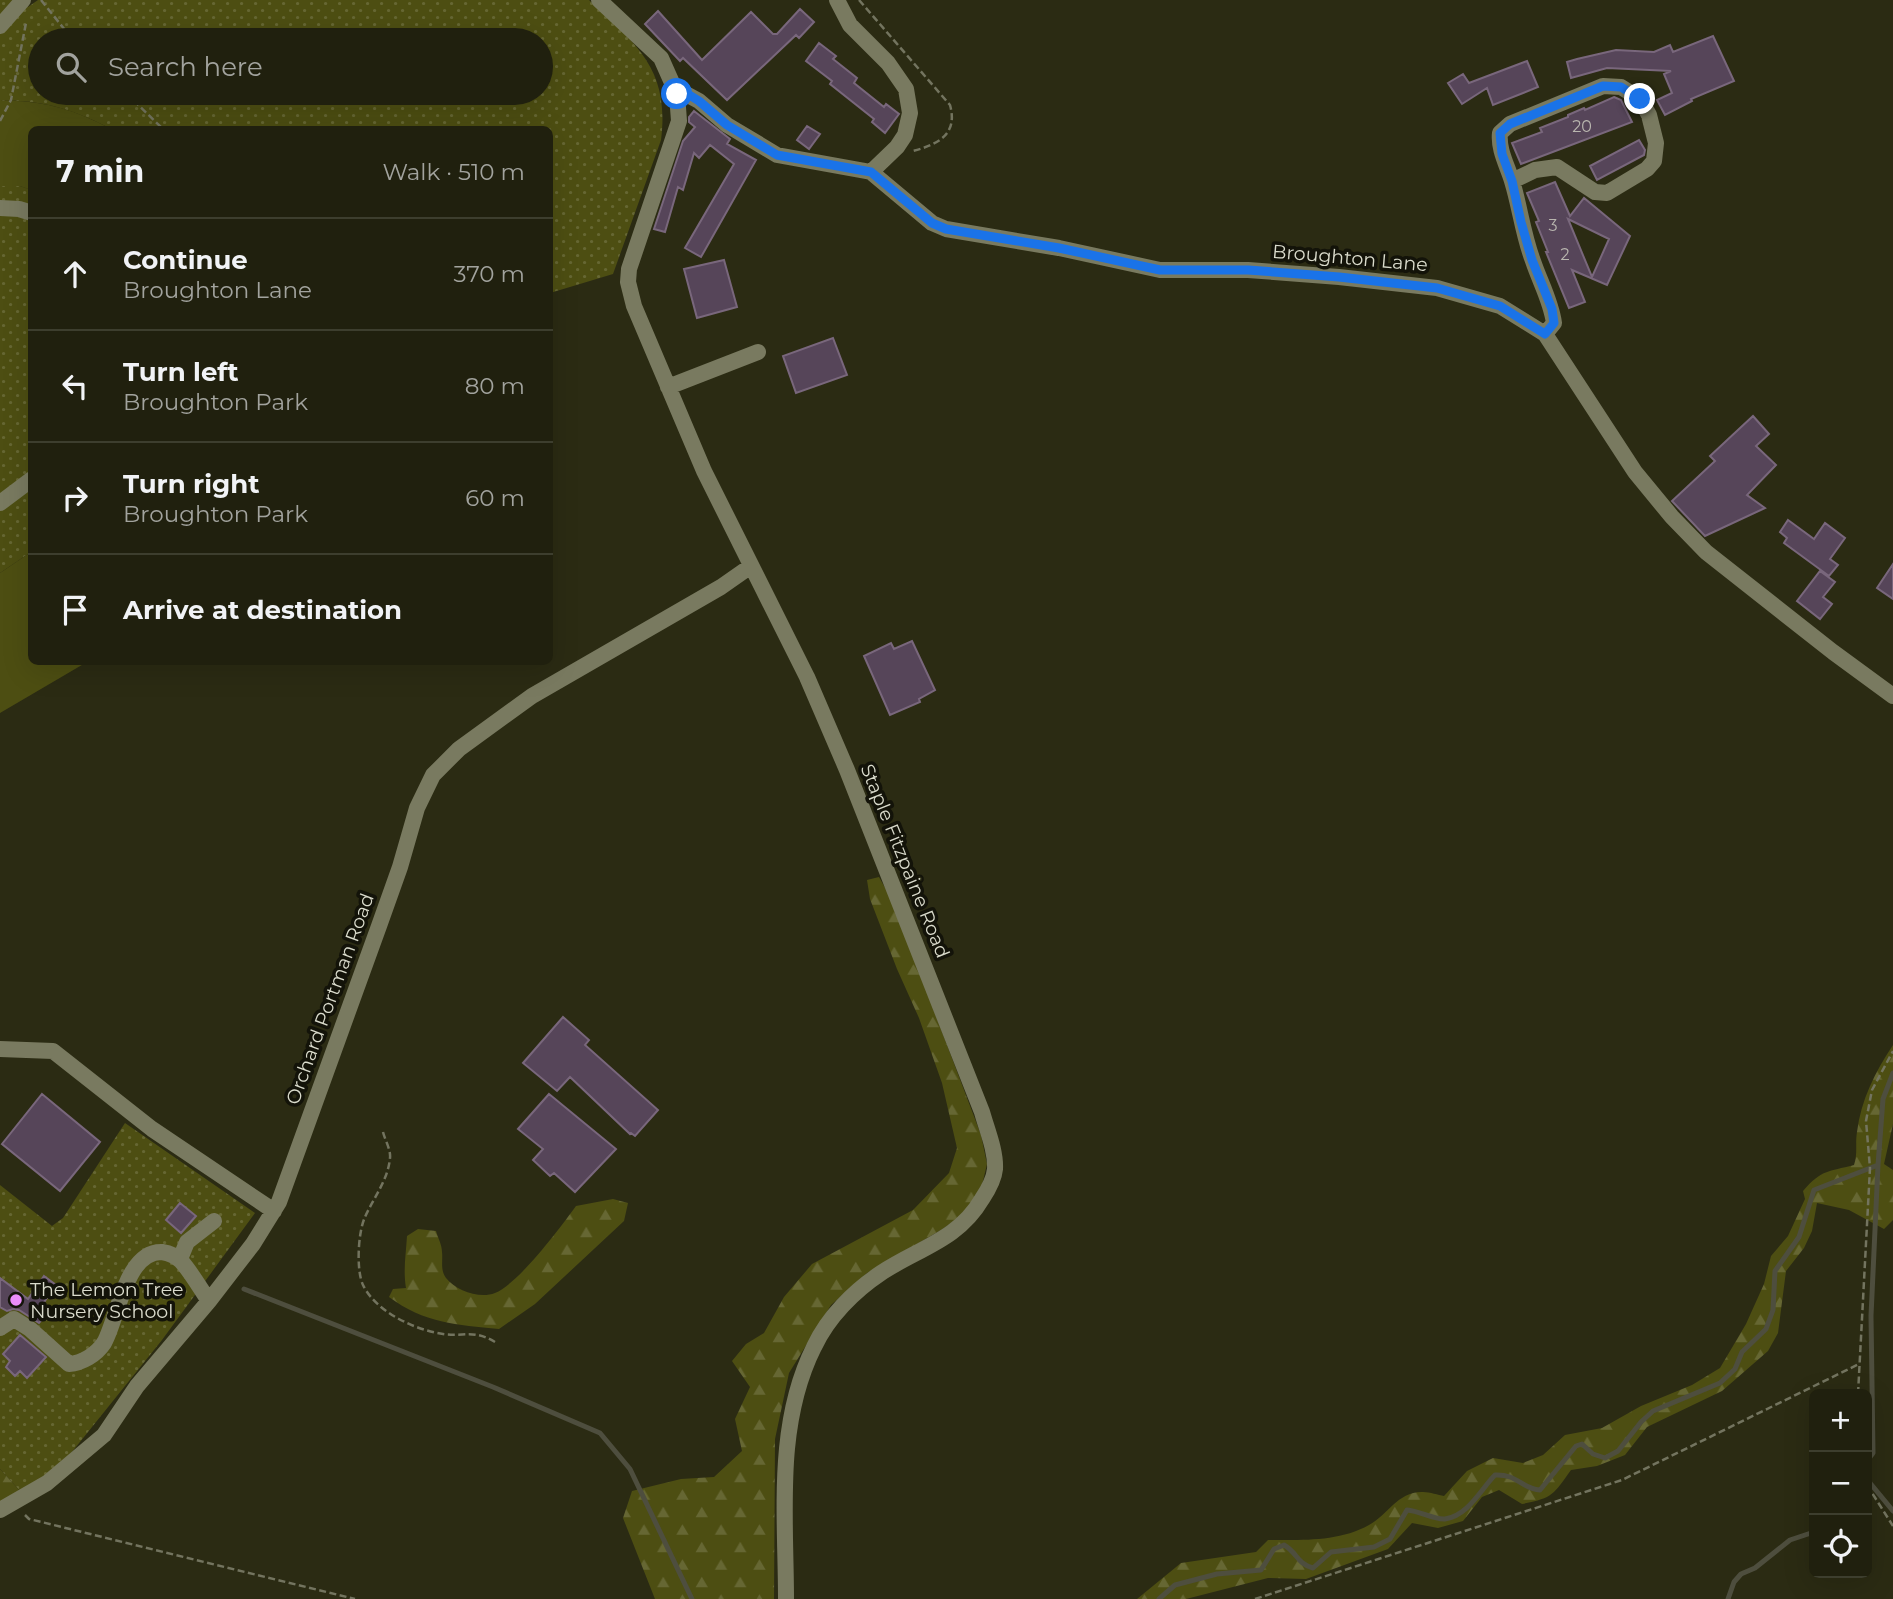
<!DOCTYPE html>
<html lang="en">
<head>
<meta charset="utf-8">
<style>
  body { margin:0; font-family:Montserrat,sans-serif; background:#2d2d1c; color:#f1f3f6 }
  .controls { position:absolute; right:21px; bottom:21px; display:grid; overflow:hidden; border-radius:10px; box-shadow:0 7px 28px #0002 }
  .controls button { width:63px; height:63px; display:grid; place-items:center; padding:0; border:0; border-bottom:2px solid #3d3e2e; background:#20200e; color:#f1f3f6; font:35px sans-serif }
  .stop { position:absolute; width:21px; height:21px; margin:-16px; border:5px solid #1a73e8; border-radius:50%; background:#fff }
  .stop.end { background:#1a73e8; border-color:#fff; box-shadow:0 2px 7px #0008 }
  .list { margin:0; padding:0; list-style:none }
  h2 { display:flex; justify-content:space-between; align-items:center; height:91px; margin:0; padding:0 28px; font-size:30px }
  h2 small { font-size:23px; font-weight:400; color:#a2a39e }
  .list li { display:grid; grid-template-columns:46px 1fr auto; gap:21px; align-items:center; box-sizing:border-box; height:112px; padding:0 28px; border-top:2px solid #3d3e2e }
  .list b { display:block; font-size:26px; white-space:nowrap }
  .list p { margin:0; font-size:23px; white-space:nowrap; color:#a2a39e }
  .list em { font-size:23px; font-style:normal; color:#a2a39e }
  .icon { flex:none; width:38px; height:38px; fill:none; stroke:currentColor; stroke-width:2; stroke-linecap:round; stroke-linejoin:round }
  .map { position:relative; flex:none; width:1893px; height:1599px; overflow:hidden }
  .search { position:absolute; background:#20200e; box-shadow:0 7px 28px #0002; left:28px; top:28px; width:525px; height:77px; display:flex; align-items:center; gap:18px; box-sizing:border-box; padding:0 24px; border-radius:38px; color:#a2a39e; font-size:26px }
  .panel { position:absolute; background:#20200e; box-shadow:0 7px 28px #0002; left:28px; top:126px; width:525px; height:539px; border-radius:10px }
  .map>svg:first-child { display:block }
</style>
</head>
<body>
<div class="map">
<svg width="1893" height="1599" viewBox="0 0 1893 1599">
  <defs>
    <pattern id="grass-dots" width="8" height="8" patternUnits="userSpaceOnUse" patternTransform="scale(1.75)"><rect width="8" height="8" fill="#4d4e12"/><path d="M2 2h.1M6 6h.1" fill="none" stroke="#666733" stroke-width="1.8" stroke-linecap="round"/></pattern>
    <pattern id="forest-firs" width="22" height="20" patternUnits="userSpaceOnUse" patternTransform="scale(1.75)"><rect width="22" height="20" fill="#4d4e12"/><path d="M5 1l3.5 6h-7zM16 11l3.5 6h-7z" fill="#666733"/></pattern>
  </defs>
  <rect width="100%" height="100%" fill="#2b2b13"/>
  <!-- grass -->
  <path fill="url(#grass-dots)" fill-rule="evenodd" d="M0,0H27L28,7L38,0H589C637,45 670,69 661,140L613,274L550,293V130L111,129C75,110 40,99 0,101ZM40,40H541V93H40Z
    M0,186H20L32,190L31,552L0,573Z
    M125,1123L255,1213L162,1340L59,1468L20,1491L0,1469V1185L52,1226L63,1218Z"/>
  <!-- forest -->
  <path fill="url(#forest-firs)" d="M879,877L893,902L981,1135L987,1164L982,1185L967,1212L941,1230L867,1273L831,1305L789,1373L775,1439L774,1599H655L623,1518L632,1491L681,1479L714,1477L742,1451L735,1419L750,1387L732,1361L746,1344L764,1333L784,1297L812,1264L913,1210L949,1173L957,1148L942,1083L919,1018L897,969L870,899L867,880Z
    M1893,1045V1124L1884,1164L1893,1170V1220L1884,1229L1849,1210L1817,1203L1812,1231L1804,1248L1786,1271L1778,1333L1768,1351L1722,1391L1647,1427L1625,1455L1597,1466L1571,1470C1553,1495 1553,1498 1522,1504L1499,1490L1482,1497L1463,1521L1438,1528L1412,1523L1388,1549L1306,1579L1268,1578L1186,1599H1137L1181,1563L1256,1552L1268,1540C1301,1540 1339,1542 1369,1525C1388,1515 1398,1491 1423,1492C1430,1492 1438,1495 1444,1496L1467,1471L1493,1458L1523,1463L1543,1455L1565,1435L1602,1428L1641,1406L1692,1385L1720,1368L1746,1324L1764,1284L1771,1256L1788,1236L1805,1199L1803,1191C1822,1169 1828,1172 1854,1165C1858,1153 1855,1144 1857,1132C1861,1100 1875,1072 1893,1045Z
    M613,1199L628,1203L624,1221L535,1304L499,1329C457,1325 424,1323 389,1297L393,1289L406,1288C403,1270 406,1254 407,1236L418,1229L436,1231C438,1238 442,1245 442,1252C443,1261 440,1270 446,1278C456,1291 480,1299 495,1293C519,1283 560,1228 576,1206Z
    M0,1469L20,1491L0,1503Z"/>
  <!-- pitch -->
  <path fill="#4d4e12" d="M0,101C40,99 76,110 111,129L32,130L31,190L20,186H0Z
    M31,552L32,662H87L0,713V573Z"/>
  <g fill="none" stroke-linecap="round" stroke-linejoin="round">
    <!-- stream -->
    <path stroke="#4e4e3e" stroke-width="5" d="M244,1289L493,1387L600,1433L630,1469L692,1599
      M1867,1461L1873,1453L1871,1316L1878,1165L1883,1099L1893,1073
      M1867,1474L1870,1483L1893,1511
      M1159,1599L1175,1585L1217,1574L1261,1570L1274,1549L1284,1545C1298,1553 1296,1563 1313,1568L1331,1552L1374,1547L1390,1539L1407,1510C1420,1511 1434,1520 1445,1519C1468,1516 1481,1489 1495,1475C1518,1474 1520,1488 1540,1490L1576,1446L1582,1444L1593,1454L1605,1458L1618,1451L1641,1422L1653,1411L1720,1383L1735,1369L1742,1352L1766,1329L1773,1310L1775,1271L1799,1237L1814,1190L1878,1165
      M1728,1599L1734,1582L1741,1574L1755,1568L1790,1540L1814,1532"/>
  </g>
  <!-- building -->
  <path fill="#564559" stroke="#79677c" stroke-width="2" fill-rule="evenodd" d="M800,9L814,22L799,38L796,35L727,100L683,58L680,61L645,24L658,11L702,60L751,12L773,34H777Z
    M1713,36L1734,81L1691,99L1692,101L1665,115L1657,100L1672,93L1664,74L1671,71L1607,68L1571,78L1567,62L1577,59L1616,50L1654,52L1670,45L1673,52Z
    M819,43L836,56L833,59L857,78L854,83L884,107L886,104L899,114L885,133L872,122L874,119L830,84L832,81L806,61Z
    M1527,61L1538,87L1493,105L1487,88L1462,104L1448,83L1463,74L1469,83Z
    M1614,97L1621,100L1632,122L1521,164L1512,143L1542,132L1540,128L1568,117V115L1584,108L1585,110Z
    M694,111L730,139L727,144L756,160L701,257L685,248L734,164L710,145L699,158L694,153L683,190L678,187L665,232L654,229L683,141L695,127L689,122V117Z
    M807,126L820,134L809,149L797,140Z
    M1639,140L1645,150L1644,155L1597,180L1590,166Z
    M1555,182L1570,216L1584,198L1630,236L1607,285L1572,270L1585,302L1569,308L1546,252H1548L1536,222L1539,221L1527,193ZM1568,219L1609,239L1592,277Z
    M724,260L737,307L697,318L684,269Z
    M833,338L847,375L796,393L783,356Z
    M1753,416L1769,434L1756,446L1776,465L1747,495L1765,508L1705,536L1672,501L1715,461L1710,456Z
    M1788,520L1814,539L1825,523L1845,538L1830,559L1838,565L1829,576L1784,543L1787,538L1780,532Z
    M1893,564V599L1877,588Z
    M1820,571L1835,582L1823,597L1832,604L1820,619L1797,601Z
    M912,641L935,690L919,699L920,702L890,715L864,656L891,643L894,649Z
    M563,1017L589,1040L585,1045L658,1110L635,1136L631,1133L630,1134L570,1077L557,1091L523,1063Z
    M42,1094L100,1142L60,1191L2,1144Z
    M549,1094L616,1149L575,1192L554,1173L550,1176L533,1160L543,1149L518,1129Z
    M180,1203L196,1216L181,1233L166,1220Z
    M44,1276L56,1285L40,1308L47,1313L39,1323L19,1310L13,1309L7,1311L0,1307V1278L28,1299Z
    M20,1335L46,1357L27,1378L20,1371L15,1376L6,1367L10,1361L3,1354Z"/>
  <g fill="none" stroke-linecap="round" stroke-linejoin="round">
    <!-- path -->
    <path stroke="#73745f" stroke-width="2.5" stroke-dasharray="7 3.5" stroke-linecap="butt" d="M41,0L73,40
      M859,0L950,105C958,134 939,144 913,151
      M126,93L164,130
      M0,121L11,100L26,23
      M383,1132C385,1140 391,1150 390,1158C388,1180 374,1197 365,1217C358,1232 356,1270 363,1285C376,1312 415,1330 443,1334C465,1337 473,1329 495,1342
      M1858,1394L1870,1168L1866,1121L1872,1090L1893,1051
      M1867,1485L1893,1526
      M25,1515L29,1519L355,1599
      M1255,1599L1622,1480L1859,1364"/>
    <!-- minor -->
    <path stroke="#797a60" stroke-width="16" d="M599,0L661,58L677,94L679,121L629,269L628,282L634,306L704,471L807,677L847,770L982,1112C987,1130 996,1151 995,1169C994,1180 988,1190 982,1199C958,1240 919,1248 881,1273C854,1291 828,1317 814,1347C775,1425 786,1516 786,1599
      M837,0L850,25L888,63L906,89L910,113L905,135L897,147L871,172
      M0,26L23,0
      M677,94H686L699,101L727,125L777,155L871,172L932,223L946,229L1059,248L1160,270H1248L1339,277L1437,288L1500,306L1545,334L1635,472L1672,517L1706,552L1833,652L1893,696
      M1512,181L1535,170L1557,167L1595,192L1607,193L1647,169L1654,161L1656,143L1649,115L1640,99L1621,87L1603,86L1510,124L1500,133C1498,149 1507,165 1512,181C1520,207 1523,235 1533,261C1540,282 1551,301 1554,323L1545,334
      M0,208L19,209L32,213
      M668,387L758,352
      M0,503L32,479
      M0,1049L53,1051L152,1129L274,1211
      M180,1259L187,1242L214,1221
      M0,1328L14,1319L30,1329L69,1364C82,1363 96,1355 104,1343C118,1319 125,1251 162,1252C168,1253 176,1256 181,1261C191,1272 200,1288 209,1301
      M0,1510L47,1483L104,1435L137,1386L209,1301L253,1244L279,1202L379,926L400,867L417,808L433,775L459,749L532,696L721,587L751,566"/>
  </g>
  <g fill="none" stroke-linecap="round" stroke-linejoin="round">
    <!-- route -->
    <path stroke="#1a73e8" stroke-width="9" d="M677,94L686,93L699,101L727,125L777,155L871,172L932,223L946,229L1059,248L1160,270H1248L1339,277L1437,288L1500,306L1545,334L1554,323L1552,309L1532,260L1521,222L1512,181L1502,154L1500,133L1510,124L1603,86L1621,87L1640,99"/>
  </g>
  <!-- markers -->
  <circle fill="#eb8dfb" stroke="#131309" stroke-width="2.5" cx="16" cy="1300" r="7"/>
  <g text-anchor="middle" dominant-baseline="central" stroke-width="7" stroke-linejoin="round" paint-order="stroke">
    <!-- number labels -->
    <g font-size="16" fill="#b9b6af">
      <text x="1582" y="126">20</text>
      <text x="1553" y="225">3</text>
      <text x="1565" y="254">2</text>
    </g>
    <!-- street labels -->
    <g font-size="19" fill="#dadbcc" stroke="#131309">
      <text transform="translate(1350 258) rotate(5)">Broughton Lane</text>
      <text transform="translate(905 861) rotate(68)">Staple Fitzpaine Road</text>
      <text transform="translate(330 999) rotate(-70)">Orchard Portman Road</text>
    </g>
    <!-- poi labels -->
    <g font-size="19" fill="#dadbcc" stroke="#131309" text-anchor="start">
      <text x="30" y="1289">The Lemon Tree<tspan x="30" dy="22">Nursery School</tspan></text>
    </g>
  </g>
</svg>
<div class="controls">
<button>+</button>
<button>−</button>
<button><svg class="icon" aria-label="locate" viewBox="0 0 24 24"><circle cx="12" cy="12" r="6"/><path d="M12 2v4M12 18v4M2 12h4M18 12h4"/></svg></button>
</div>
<div class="stop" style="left:677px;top:94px"></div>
<div class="stop end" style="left:1640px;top:99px"></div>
<div class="search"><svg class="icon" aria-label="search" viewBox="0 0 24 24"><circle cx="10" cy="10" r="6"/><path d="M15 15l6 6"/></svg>Search here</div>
<section class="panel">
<h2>7 min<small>Walk · 510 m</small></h2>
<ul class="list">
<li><svg class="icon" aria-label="ahead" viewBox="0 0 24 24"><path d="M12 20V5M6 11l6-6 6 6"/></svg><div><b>Continue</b><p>Broughton Lane</p></div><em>370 m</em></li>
<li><svg class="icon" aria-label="left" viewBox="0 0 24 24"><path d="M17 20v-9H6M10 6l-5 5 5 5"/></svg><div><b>Turn left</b><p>Broughton Park</p></div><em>80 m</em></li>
<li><svg class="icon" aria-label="right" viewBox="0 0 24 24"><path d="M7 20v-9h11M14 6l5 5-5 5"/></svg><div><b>Turn right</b><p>Broughton Park</p></div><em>60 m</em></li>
<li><svg class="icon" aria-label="arrive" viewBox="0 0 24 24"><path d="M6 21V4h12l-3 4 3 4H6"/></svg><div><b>Arrive at destination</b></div></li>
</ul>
</section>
</div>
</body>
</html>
